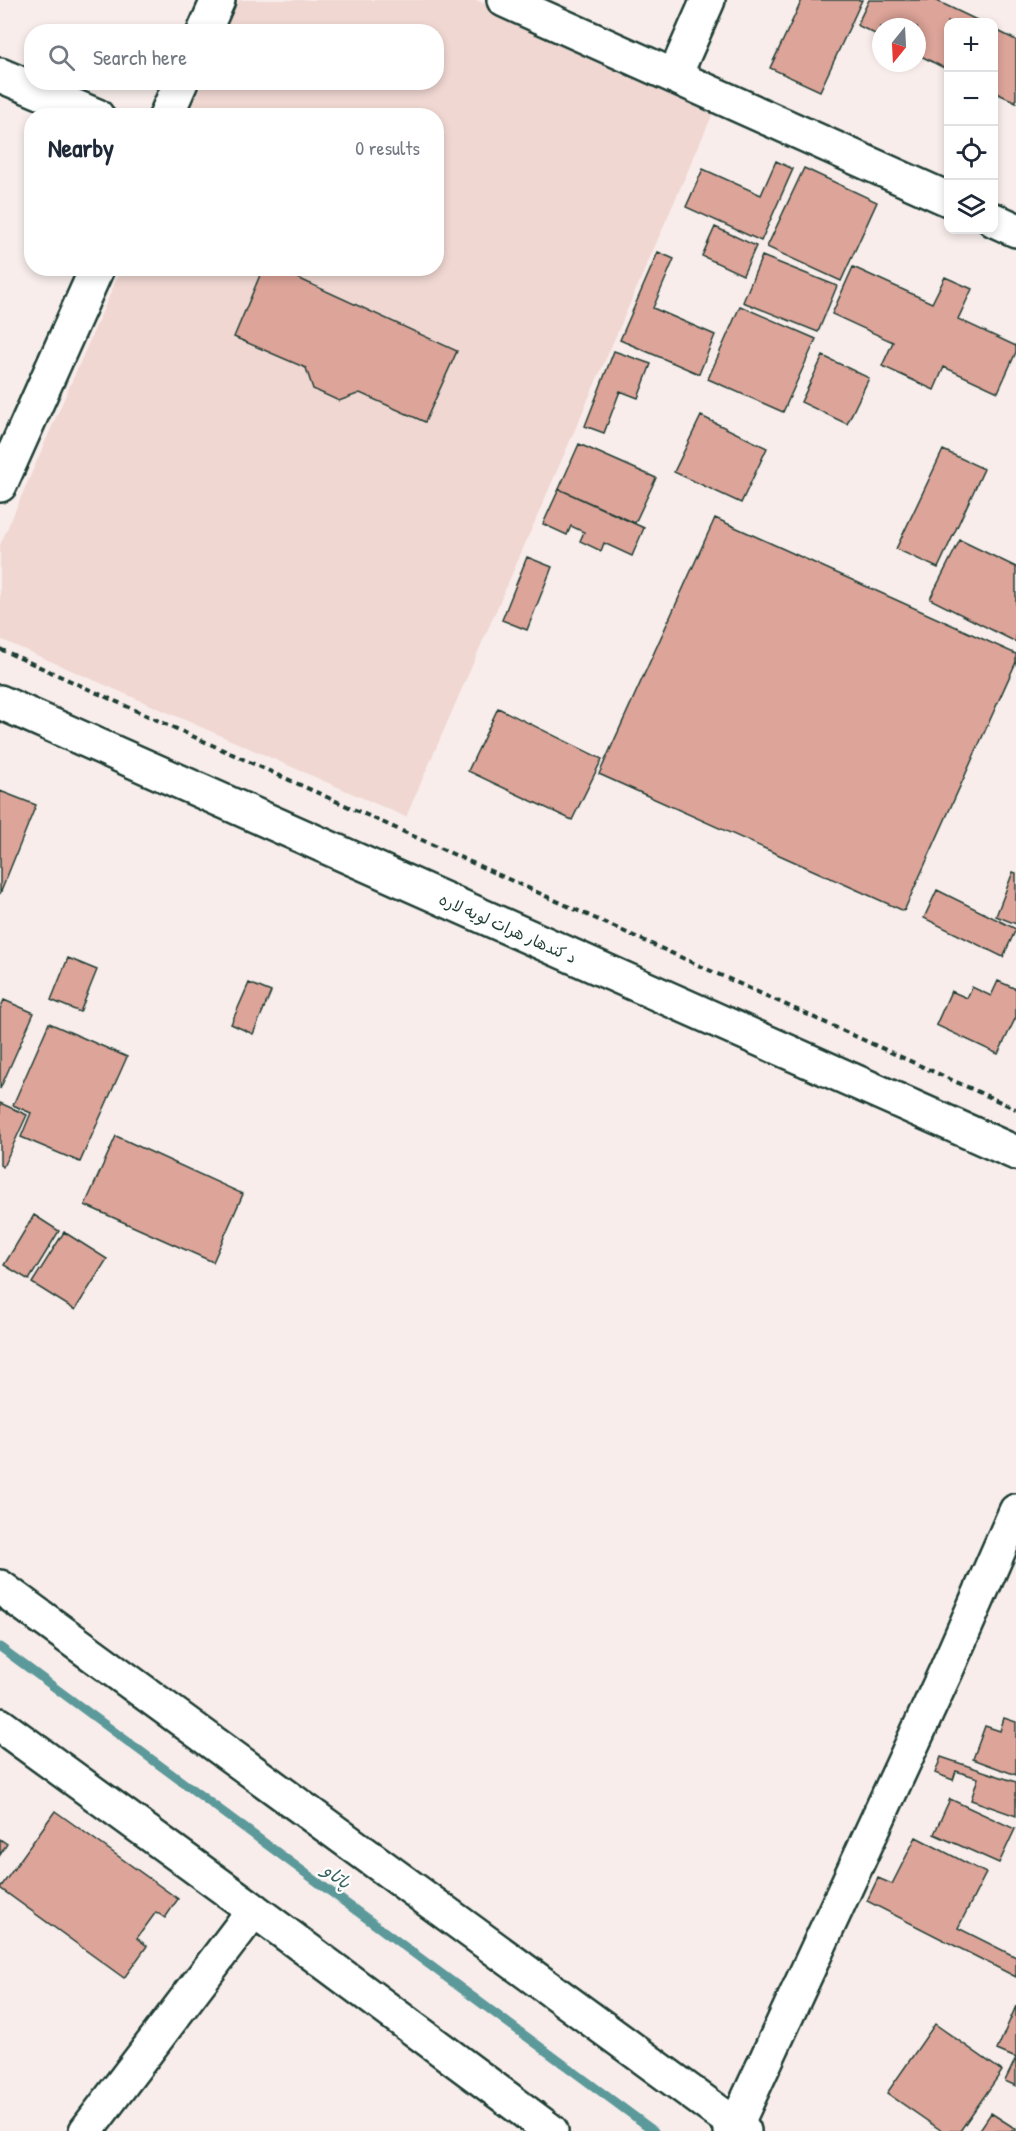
<!DOCTYPE html>
<html lang="en">
<head>
<meta charset="utf-8">
<style>
  body { margin:0; font-family:"Patrick Hand","Playpen Sans Arabic",sans-serif; background:#f6f6f7; color:#1f2937 }
  .controls { position:absolute; right:18px; top:18px; display:grid; overflow:hidden; border-radius:12px; box-shadow:0 3px 9px #0003 }
  .controls button { width:54px; height:54px; display:grid; place-items:center; padding:0; border:0; border-bottom:2px solid #e0e1e3; background:#fff; color:#1f2937; font:30px sans-serif }
  .compass { position:absolute; left:872px; top:18px; width:54px; height:54px; border-radius:50%; background:#fff; box-shadow:0 3px 9px #0003; rotate:198deg }
  .list { margin:0; padding:0; list-style:none }
  h2 { display:flex; justify-content:space-between; align-items:center; height:78px; margin:0; padding:0 24px; font-size:26px }
  h2 small { font-size:20px; font-weight:400; color:#747a83 }
  .icon { flex:none; width:33px; height:33px; fill:none; stroke:currentColor; stroke-width:2; stroke-linecap:round; stroke-linejoin:round }
  .map { position:relative; flex:none; width:1016px; height:2131px; overflow:hidden }
  .search { position:absolute; background:#fff; box-shadow:0 3px 9px #0003; left:24px; top:24px; width:420px; height:66px; display:flex; align-items:center; gap:15px; box-sizing:border-box; padding:0 21px; border-radius:24px; color:#747a83; font-size:22px }
  .panel { position:absolute; background:#fff; box-shadow:0 3px 9px #0003; left:24px; top:108px; width:420px; height:168px; border-radius:24px }
  .map>svg:first-child { display:block }
</style>
</head>
<body>
<div class="map">
<svg width="1016" height="2131" viewBox="0 0 1016 2131">
  <rect width="100%" height="100%" fill="#f8edeb"/>
  <filter id="ink" filterUnits="userSpaceOnUse"><feTurbulence type="fractalNoise" baseFrequency=".0167" numOctaves="2"/><feDisplacementMap in="SourceGraphic" scale="12" xChannelSelector="R" yChannelSelector="G"/><feConvolveMatrix kernelMatrix="1 2 1 2 8 2 1 2 1" color-interpolation-filters="sRGB"/></filter>
  <g filter="url(#ink)">
    <!-- built -->
    <path fill="#f0d7d2" d="M239,0H476L717,104L406,817L0,639V545L121,269L436,268V116L188,115L202,83L436,82V32L225,31Z"/>
    <g fill="none" stroke-linecap="round" stroke-linejoin="round">
      <!-- stream -->
      <path stroke="#5c999a" stroke-width="9" d="M0,1647L654,2131"/>
    </g>
    <!-- building -->
    <path fill="#dda499" stroke="#1f3d34" stroke-width="1.5" d="M802,0H862L820,91L770,68Z
      M869,0H935L981,22H948V70L917,54V27H881V37L857,25Z
      M994,29L1016,40V102L994,92Z
      M776,161L793,169L761,241L686,207L703,169L761,195Z
      M804,168L877,202L841,281L767,247Z
      M715,227L756,246L743,275L702,256Z
      M658,252L674,259L653,308L715,335L699,374L620,340Z
      M762,256L837,286L818,332L743,302Z
      M853,267L932,303L945,277L972,289L958,319L1016,346V352L998,392L944,367L934,390L882,366L893,342L832,314Z
      M263,268H276L457,351L425,422L360,393L339,401L313,389L306,368L234,337Z
      M740,306L816,339L783,412L708,379Z
      M614,351L651,364L638,398L620,391L604,433L585,426Z
      M823,356L869,378L847,424L801,402Z
      M701,416L767,448L741,503L674,472Z
      M579,444L656,478L635,523L559,489Z
      M943,450L984,469L938,568L896,549Z
      M559,489L644,528L632,556L604,543L601,551L580,541L584,532L571,526L567,535L543,524Z
      M715,518L1016,654V662L904,911L599,774Z
      M960,540L1016,567V642L930,599Z
      M527,557L552,567L527,630L502,620Z
      M498,708L602,759L572,820L468,771Z
      M0,791L36,805L0,894Z
      M1013,872L1016,873V924L996,916Z
      M937,890L1016,929L1003,957L924,918Z
      M68,958L97,970L80,1012L51,1000Z
      M998,981L1016,989V1017L998,1054L936,1025L951,991L967,998L972,987L991,996Z
      M249,983L271,992L253,1034L231,1024Z
      M4,1000L34,1013L0,1089V1009Z
      M49,1023L127,1057L80,1162L21,1137L31,1113L13,1105Z
      M0,1103L27,1115L3,1167L0,1165Z
      M116,1136L243,1194L213,1262L85,1205Z
      M34,1215L59,1231L29,1280L4,1265Z
      M64,1232L107,1259L75,1310L32,1283Z
      M1004,1718L1016,1722V1775L973,1759L985,1726L1000,1731Z
      M941,1757L1016,1782V1816L971,1800L978,1778L956,1771L953,1780L935,1773Z
      M950,1799L1015,1829L999,1863L934,1834Z
      M55,1811L178,1899L165,1918L156,1912L137,1938L147,1946L124,1978L0,1888Z
      M916,1837L986,1873L958,1928L1016,1957V1977L867,1901L878,1878L892,1884Z
      M0,1839L7,1844L0,1855Z
      M1016,2006V2058L997,2050Z
      M935,2024L1002,2071L960,2131H942L887,2093Z
      M1016,2058V2086L1005,2081Z
      M991,2113L1016,2129V2131H979Z"/>
    <g fill="none" stroke-linecap="round" stroke-linejoin="round">
      <!-- minor casing -->
      <g stroke="#1f3d34" stroke-width="38">
        <path id="minor" d="M504,0L948,199
          M0,75L97,116
          M675,75L708,0
          M994,220L1016,230
          M0,1725L254,1910L551,2131
          M86,2131L254,1910
          M731,2131L736,2125L946,1671L1016,1511"/>
      </g>
      <!-- tertiary casing -->
      <g stroke="#1f3d34" stroke-width="38">
        <path id="tertiary" d="M204,32L218,0
          M166,116L181,82
          M0,485L97,268"/>
      </g>
      <!-- primary casing -->
      <g stroke="#1f3d34" stroke-width="38">
        <path id="primary" d="M0,702L1016,1153
          M0,1587L744,2131"/>
      </g>
      <!-- path -->
      <path stroke="#1f3d34" stroke-width="4" stroke-dasharray="6 4.5" stroke-linecap="butt" d="M0,649L1016,1109"/>
      <!-- minor -->
      <use href="#minor" stroke="#fff" stroke-width="33"/>
      <!-- tertiary -->
      <use href="#tertiary" stroke="#fff" stroke-width="33"/>
      <!-- primary -->
      <use href="#primary" stroke="#fff" stroke-width="33"/>
    </g>
  </g>
  <g text-anchor="middle" dominant-baseline="central" stroke-width="4.5" stroke-linejoin="round" paint-order="stroke">
    <!-- street labels -->
    <g font-size="16" fill="#1f3d34" stroke="#fff">
      <text transform="translate(508 928) rotate(24)">د کندهار هرات لویه لاره</text>
    </g>
    <!-- water labels -->
    <g font-size="18" font-style="italic" fill="#38635e" stroke="#fff">
      <text transform="translate(337 1876) rotate(36)">پاتاو</text>
    </g>
  </g>
</svg>
<div class="controls">
<button>+</button>
<button>−</button>
<button><svg class="icon" aria-label="locate" viewBox="0 0 24 24"><circle cx="12" cy="12" r="6"/><path d="M12 2v4M12 18v4M2 12h4M18 12h4"/></svg></button>
<button><svg class="icon" aria-label="layers" viewBox="0 0 24 24"><path d="M12 4l9 5-9 5-9-5zM3 14l9 5 9-5"/></svg></button>
</div>
<svg class="compass" viewBox="-18 -18 36 36"><path d="M0-13l5 13h-10z" fill="#e53935"/><path d="M0 13l5-13h-10z" fill="#747a83"/></svg>
<div class="search"><svg class="icon" aria-label="search" viewBox="0 0 24 24"><circle cx="10" cy="10" r="6"/><path d="M15 15l6 6"/></svg>Search here</div>
<section class="panel">
<h2>Nearby<small>0 results</small></h2>
<ul class="list">
</ul>
</section>
</div>
</body>
</html>
